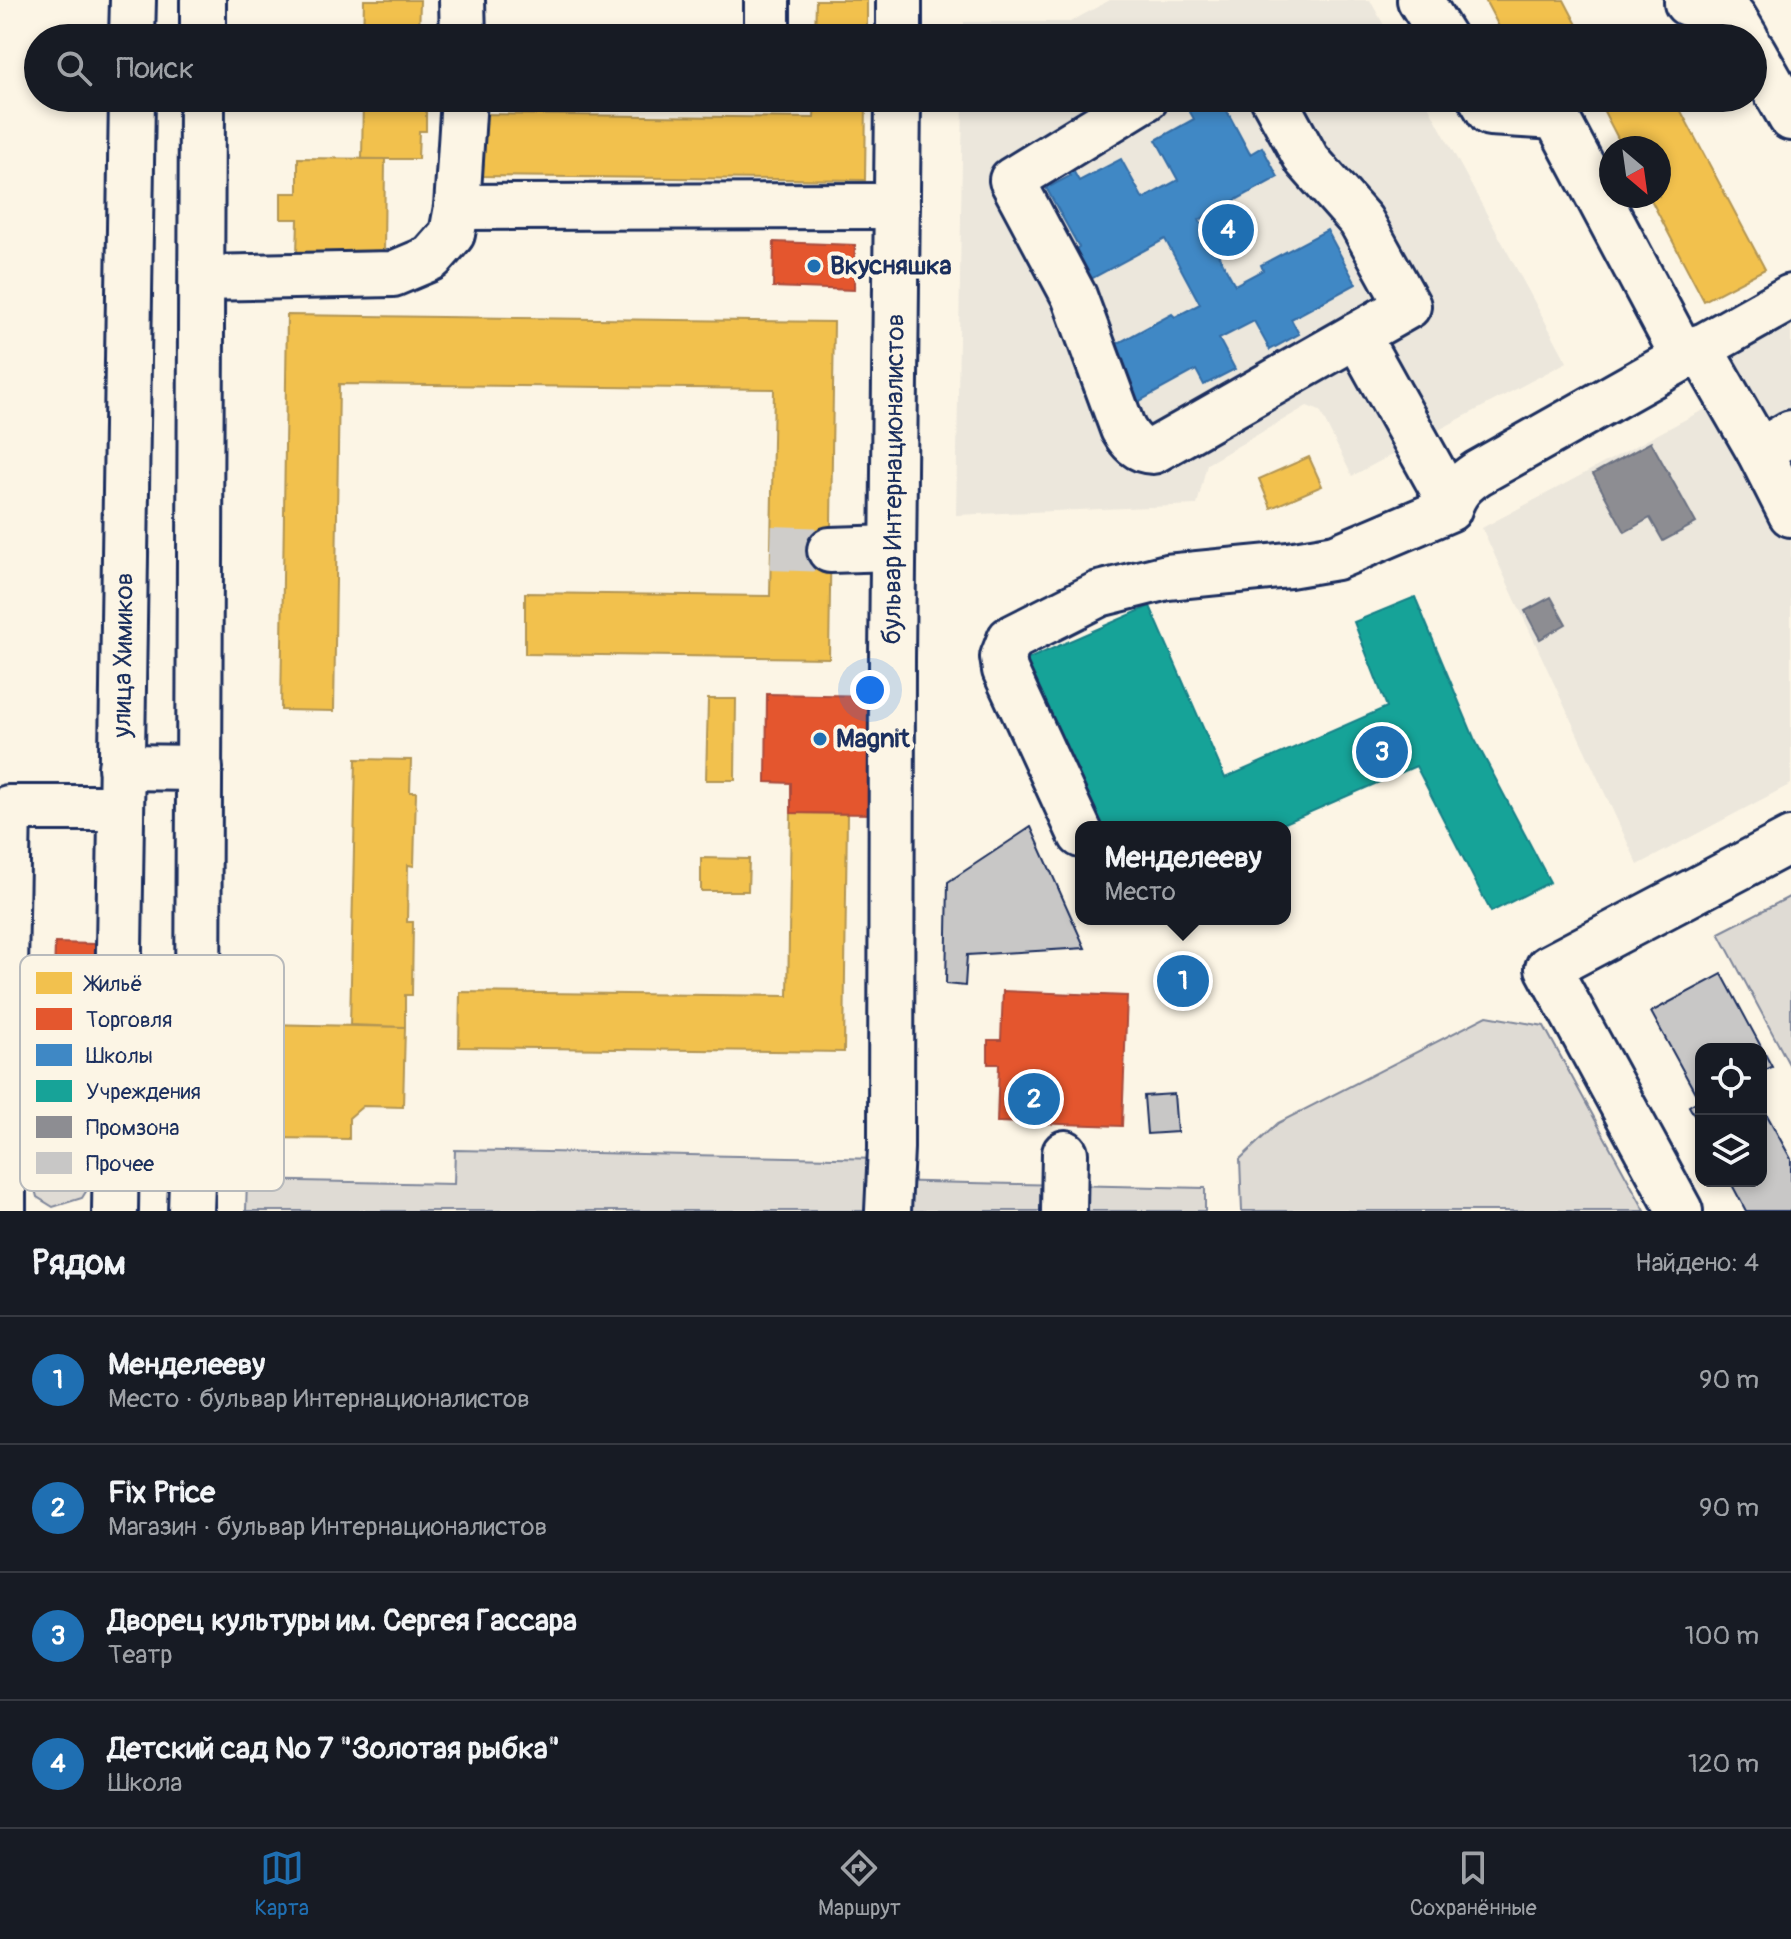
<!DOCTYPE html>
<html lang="ru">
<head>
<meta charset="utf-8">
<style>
  body { margin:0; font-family:Pangolin,sans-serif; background:#242831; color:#f1f3f6 }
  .controls { position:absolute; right:24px; bottom:24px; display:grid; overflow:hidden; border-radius:16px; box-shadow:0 4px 12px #0003 }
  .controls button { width:72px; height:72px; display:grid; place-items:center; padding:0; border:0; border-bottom:2px solid #363941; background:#171b24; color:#f1f3f6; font:40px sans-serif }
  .compass { position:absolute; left:1599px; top:136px; width:72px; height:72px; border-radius:50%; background:#171b24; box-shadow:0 4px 12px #0003; rotate:151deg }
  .you { position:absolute; left:870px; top:690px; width:28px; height:28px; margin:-20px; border:6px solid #fff; border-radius:50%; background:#1a73e8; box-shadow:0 0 0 12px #1a73e833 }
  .badge { display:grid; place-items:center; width:52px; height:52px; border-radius:50%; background:#1f6fb2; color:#fff; font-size:26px; font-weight:700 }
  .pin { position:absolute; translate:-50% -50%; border:4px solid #fff; box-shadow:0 2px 8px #0006 }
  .popup { position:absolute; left:1075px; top:821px; width:216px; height:104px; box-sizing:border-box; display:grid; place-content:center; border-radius:16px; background:#171b24; filter:drop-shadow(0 2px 6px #0005); font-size:26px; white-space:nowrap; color:#9ea1a6 }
  .popup b { font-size:30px; color:#f1f3f6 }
  .popup::after { content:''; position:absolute; left:50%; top:100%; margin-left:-16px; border:16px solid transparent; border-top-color:#171b24 }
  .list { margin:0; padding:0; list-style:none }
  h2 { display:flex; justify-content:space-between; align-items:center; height:104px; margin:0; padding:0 32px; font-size:34px }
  h2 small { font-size:26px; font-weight:400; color:#9ea1a6 }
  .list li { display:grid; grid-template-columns:52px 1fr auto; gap:24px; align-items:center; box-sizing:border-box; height:128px; padding:0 32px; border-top:2px solid #363941 }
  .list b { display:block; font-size:30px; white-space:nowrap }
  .list p { margin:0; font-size:26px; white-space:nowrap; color:#9ea1a6 }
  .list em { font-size:26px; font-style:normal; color:#9ea1a6 }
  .icon { flex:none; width:44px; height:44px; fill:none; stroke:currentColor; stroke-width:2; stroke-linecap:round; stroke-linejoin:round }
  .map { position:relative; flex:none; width:1791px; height:1211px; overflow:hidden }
  .search { position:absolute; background:#171b24; box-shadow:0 4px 12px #0003; left:24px; right:24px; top:24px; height:88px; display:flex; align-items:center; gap:20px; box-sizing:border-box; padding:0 28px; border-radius:44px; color:#9ea1a6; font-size:30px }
  .sheet { height:616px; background:#171b24 }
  nav { display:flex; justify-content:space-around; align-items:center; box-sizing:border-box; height:112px; border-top:2px solid #363941; background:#171b24; font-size:22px; color:#9ea1a6 }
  nav a { display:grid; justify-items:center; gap:4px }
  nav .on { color:#1f6fb2 }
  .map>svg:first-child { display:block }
</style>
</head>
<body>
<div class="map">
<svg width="1791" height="1211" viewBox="0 0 1791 1211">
  <rect width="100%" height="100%" fill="#fcf5e5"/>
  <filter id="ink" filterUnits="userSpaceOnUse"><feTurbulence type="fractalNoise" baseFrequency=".0125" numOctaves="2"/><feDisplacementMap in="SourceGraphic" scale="16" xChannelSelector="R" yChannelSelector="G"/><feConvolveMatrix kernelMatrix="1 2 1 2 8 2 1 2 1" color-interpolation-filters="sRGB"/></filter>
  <g filter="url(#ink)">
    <!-- built -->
    <path fill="#ece7dc" d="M1110,0H1370L1391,38H963L964,22H1070Z
      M963,98H1424L1567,362L1352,476L1320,411L1307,406L1207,464L1197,505L956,515Z
      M1791,321V784L1638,865L1482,528L1733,394L1723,358Z"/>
    <!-- green -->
    <path fill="#dfdbd4" stroke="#7d8599" stroke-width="2" d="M1791,896V1068L1719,933Z
      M1487,1016L1544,1026L1645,1211H1242L1240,1159L1278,1123Z
      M39,1103L72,1112L88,1131L95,1177L82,1198L53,1207L37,1197L21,1137Z
      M455,1150L881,1159V1181L1205,1188V1211H246L247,1180L454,1184Z"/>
    <!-- homes -->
    <path fill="#f2c14e" stroke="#b29553" stroke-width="2" d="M364,0H420L419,38H363Z
      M816,0H867V38H815Z
      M1485,0H1564L1584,38H1505Z
      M1634,22L1642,38H1605Z
      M363,98H426V131H419L418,159H362Z
      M815,98H866L865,180L482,176V114L814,118Z
      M1597,98H1674L1765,269L1704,301L1649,196H1659V148H1623Z
      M298,158L385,159L384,254L297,253L298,219H281V193H298Z
      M287,315L834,322L829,658L525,654V593L770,596L774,389L339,384L334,711L281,710Z
      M1309,457L1322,486L1271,508L1259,479Z
      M708,699H736L735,780H706Z
      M356,759L411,760L410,792H416L414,866L408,865L407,922H413L412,995H405V1027L350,1025Z
      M791,813L847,814L844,1052L459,1047L460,992L788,996Z
      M701,858L749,859L748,891H701Z
      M265,1024L405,1027L403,1107L363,1106L349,1118V1139L269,1138L271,1037L264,1036Z"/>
    <!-- shops -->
    <path fill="#e4572e" stroke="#a84b3c" stroke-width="2" d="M774,242L855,245L854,290L773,287Z
      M767,694L875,696L873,814L791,813V783L766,782Z
      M55,943L96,944L94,1064L30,1063L31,1006H53Z
      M1003,991L1127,996L1122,1126L997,1122L999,1064H988V1040H1001Z"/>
    <!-- schools -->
    <path fill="#3f88c5" stroke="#346da6" stroke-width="2" d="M1213,98H1220L1250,154L1262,147L1278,177L1199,220L1235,285L1263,270L1261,265L1327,230L1356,284L1291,319L1299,334L1270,350L1254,321L1219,339L1235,369L1204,385L1196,370L1129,407L1100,353L1172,314L1175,317L1200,304L1165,239L1080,285L1064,256L1079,247L1043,182L1048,179L1051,186L1070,176L1066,170L1071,167L1079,181L1121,159L1143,199L1178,180L1156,140L1194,119L1186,105L1191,102L1194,108Z"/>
    <!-- public -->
    <path fill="#17a398" stroke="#188087" stroke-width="2" d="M1415,597L1474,738L1550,882L1491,912L1416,766L1276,827H1099L1026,660L1150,606L1225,778L1387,707L1354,622Z"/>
    <!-- industry -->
    <path fill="#8d8d92" stroke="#6b7182" stroke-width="2" d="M1651,442L1696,523L1663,541L1650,518L1625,532L1593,474Z
      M1551,597L1566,624L1540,639L1525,611Z"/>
    <!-- building -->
    <path fill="#c8c7c6" stroke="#1b2f5e" stroke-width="2" d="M1031,827L1085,948L967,955L965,986L946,984L948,882Z
      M1722,974L1772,1067L1761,1072V1049H1701V1128L1689,1106L1699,1100L1651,1012Z
      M1174,1094L1177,1132L1147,1134L1144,1096Z
      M1761,1104L1791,1159V1211H1746L1730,1181H1761Z"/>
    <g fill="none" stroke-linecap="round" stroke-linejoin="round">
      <!-- minor-tunnel -->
      <path stroke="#cfcdca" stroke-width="44" stroke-dasharray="44 22" stroke-linecap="butt" d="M771,548L830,550"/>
      <!-- minor casing -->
      <g stroke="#1b2f5e" stroke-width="50">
        <g id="minor">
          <path d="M462,0L463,38"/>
          <path d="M1420,0L1444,38"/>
          <path d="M1687,0V3L1734,18L1746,38"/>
          <path d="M203,38V0"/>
          <path d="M767,38V0"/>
          <path d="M899,38V0"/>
          <path d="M1753,51L1791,118"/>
          <path d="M1146,98L1012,180L1074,296L1123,429C1130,441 1138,451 1153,451L1408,306L1361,221L1307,160L1273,98"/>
          <path d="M1481,98L1490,113L1556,117L1683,356"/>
          <path d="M457,207L897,206"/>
          <path d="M202,278L393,274L431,258L452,234L457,207L464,98"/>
          <path d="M1357,335L1441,486L1453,496"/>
          <path d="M1699,347L1759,451L1791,514"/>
          <path d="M1759,451L1791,433"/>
          <path d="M830,550L893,548"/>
          <path d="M121,767L200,768"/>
          <path d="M1081,835L1005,670L1003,657L1010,639L1099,594L1167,577L1289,565L1336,557L1449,509C1455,491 1463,483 1478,473L1791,297"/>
          <path d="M3,1211V1077L8,808H121"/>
          <path d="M191,1211L198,1014L202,98"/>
          <path id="s1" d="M888,1211L891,1148L892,659L898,98"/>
          <path d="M1064,1211L1065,1153"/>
          <path d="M1680,1211L1548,968L1791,840"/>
        </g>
      </g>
      <!-- major casing -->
      <g stroke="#1b2f5e" stroke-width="50">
        <g id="major">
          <path d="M132,38L133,0"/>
          <path id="s2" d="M115,1211L132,98"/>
        </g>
      </g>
      <!-- minor -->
      <use href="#minor" stroke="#fcf5e5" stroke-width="44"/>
      <!-- major -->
      <use href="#major" stroke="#fcf5e5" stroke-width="44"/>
    </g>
  </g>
  <!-- markers -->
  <g fill="#1f6fb2" stroke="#fcf5e5" stroke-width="3">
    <circle cx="814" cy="266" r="8"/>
    <circle cx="820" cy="739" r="8"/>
  </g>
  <g text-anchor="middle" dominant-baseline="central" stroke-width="8" stroke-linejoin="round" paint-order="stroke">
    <!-- poi labels -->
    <g font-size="26" font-weight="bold" fill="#1b2f5e" stroke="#fcf5e5" text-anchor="start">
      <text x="830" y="266">Вкусняшка</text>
      <text x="836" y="739">Magnit</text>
    </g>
    <!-- street labels -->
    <g font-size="26" fill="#1b2f5e" stroke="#fcf5e5">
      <text stroke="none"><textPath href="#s1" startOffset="732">бульвар Интернационалистов</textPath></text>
      <text stroke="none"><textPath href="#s2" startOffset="556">улица Химиков</textPath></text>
    </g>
  </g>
  <!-- legend -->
  <rect x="20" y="955" width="264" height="236" rx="12" fill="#fcf5e5" stroke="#b8babc" stroke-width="2"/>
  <rect x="36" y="972" width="36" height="22" fill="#f2c14e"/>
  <rect x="36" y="1008" width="36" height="22" fill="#e4572e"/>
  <rect x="36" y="1044" width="36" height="22" fill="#3f88c5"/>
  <rect x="36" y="1080" width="36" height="22" fill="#17a398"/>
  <rect x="36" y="1116" width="36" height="22" fill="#8d8d92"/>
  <rect x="36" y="1152" width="36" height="22" fill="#c8c7c6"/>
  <g font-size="22" fill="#1b2f5e">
    <text x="86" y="991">Жильё</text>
    <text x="86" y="1027">Торговля</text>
    <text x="86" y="1063">Школы</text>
    <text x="86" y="1099">Учреждения</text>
    <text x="86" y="1135">Промзона</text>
    <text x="86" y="1171">Прочее</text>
  </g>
</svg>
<div class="controls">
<button><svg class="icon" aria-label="locate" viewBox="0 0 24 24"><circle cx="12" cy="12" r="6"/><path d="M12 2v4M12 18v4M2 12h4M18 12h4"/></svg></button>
<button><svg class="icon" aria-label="layers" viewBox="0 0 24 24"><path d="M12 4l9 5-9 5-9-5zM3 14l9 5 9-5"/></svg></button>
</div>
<svg class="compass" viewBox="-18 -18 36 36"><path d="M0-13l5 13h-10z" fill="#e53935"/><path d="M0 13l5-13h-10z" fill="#9ea1a6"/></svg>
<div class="you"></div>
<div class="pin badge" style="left:1183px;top:981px">1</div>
<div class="popup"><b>Менделееву</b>Место</div>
<div class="pin badge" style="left:1034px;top:1099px">2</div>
<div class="pin badge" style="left:1382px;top:752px">3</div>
<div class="pin badge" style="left:1228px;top:230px">4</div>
<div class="search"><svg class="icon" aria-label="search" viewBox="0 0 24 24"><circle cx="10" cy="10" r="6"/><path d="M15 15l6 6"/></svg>Поиск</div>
</div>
<section class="sheet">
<h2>Рядом<small>Найдено: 4</small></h2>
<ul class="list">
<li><span class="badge">1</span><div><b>Менделееву</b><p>Место · бульвар Интернационалистов</p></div><em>90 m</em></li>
<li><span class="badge">2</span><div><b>Fix Price</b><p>Магазин · бульвар Интернационалистов</p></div><em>90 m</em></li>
<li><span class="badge">3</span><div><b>Дворец культуры им. Сергея Гассара</b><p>Театр</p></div><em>100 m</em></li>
<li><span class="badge">4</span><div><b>Детский сад № 7 &quot;Золотая рыбка&quot;</b><p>Школа</p></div><em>120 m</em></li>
</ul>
</section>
<nav>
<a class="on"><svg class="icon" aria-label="map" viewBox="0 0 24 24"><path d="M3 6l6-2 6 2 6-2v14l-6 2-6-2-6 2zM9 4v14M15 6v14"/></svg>Карта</a>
<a><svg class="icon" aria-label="directions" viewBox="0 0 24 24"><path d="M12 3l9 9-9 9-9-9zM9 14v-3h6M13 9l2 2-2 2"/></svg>Маршрут</a>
<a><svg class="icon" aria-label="saved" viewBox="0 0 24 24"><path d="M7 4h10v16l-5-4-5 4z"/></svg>Сохранённые</a>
</nav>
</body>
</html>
